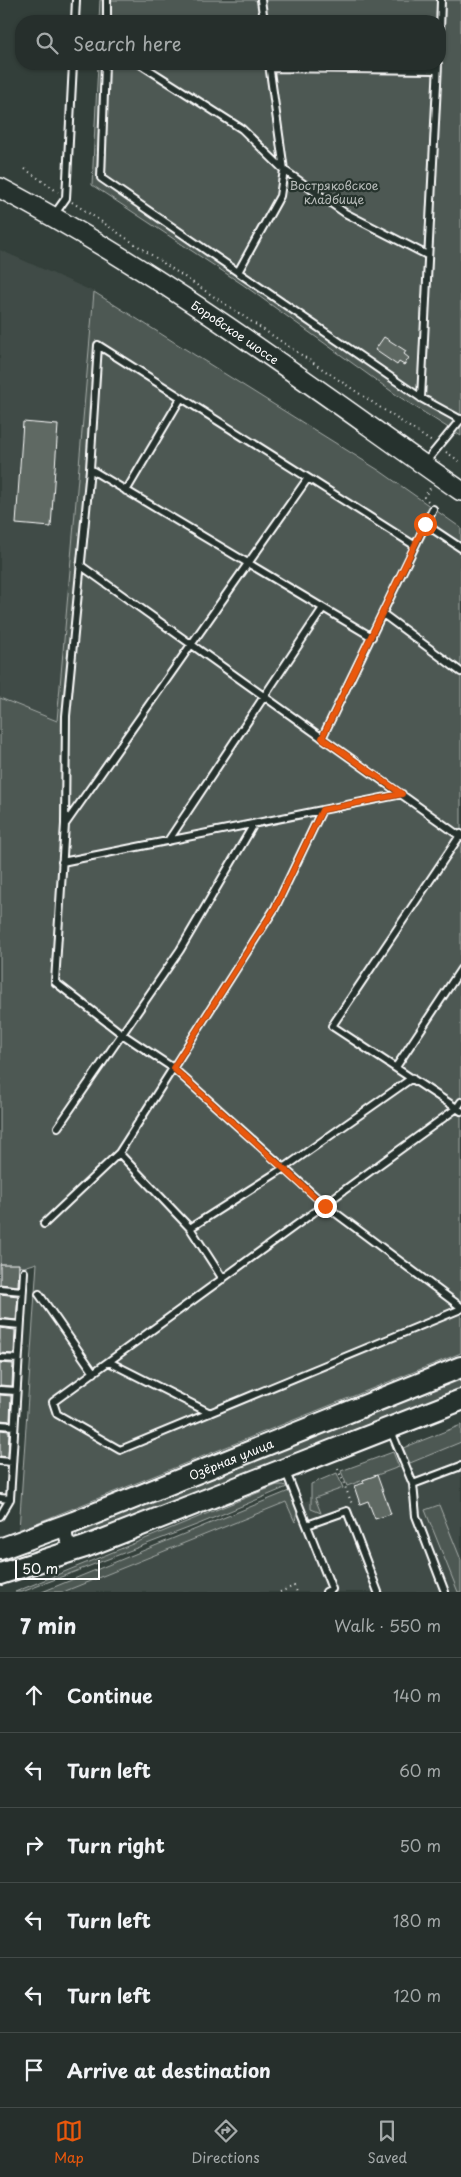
<!DOCTYPE html>
<html lang="en">
<head>
<meta charset="utf-8">
<style>
  body { margin:0; font-family:"Playpen Sans",sans-serif; background:#2e3734; color:#f1f3f6 }
  .scale { position:absolute; left:15px; bottom:12px; width:85px; box-sizing:border-box; padding-left:5px; border:2px solid #fff; border-top:0; font-size:14px; line-height:18px; white-space:nowrap; color:#fff; -webkit-text-stroke:4px #26332d; paint-order:stroke }
  .stop { position:absolute; width:15px; height:15px; margin:-11px; border:4px solid #ea580c; border-radius:50%; background:#fff }
  .stop.end { background:#ea580c; border-color:#fff; box-shadow:0 1px 5px #0008 }
  .list { margin:0; padding:0; list-style:none }
  h2 { display:flex; justify-content:space-between; align-items:center; height:65px; margin:0; padding:0 20px; font-size:21px }
  h2 small { font-size:16px; font-weight:400; color:#a4a9a9 }
  .list li { display:grid; grid-template-columns:32px 1fr auto; gap:15px; align-items:center; box-sizing:border-box; height:75px; padding:0 20px; border-top:1px solid #424a48 }
  .list b { display:block; font-size:19px; white-space:nowrap }
  .list em { font-size:16px; font-style:normal; color:#a4a9a9 }
  .icon { flex:none; width:28px; height:28px; fill:none; stroke:currentColor; stroke-width:2; stroke-linecap:round; stroke-linejoin:round }
  .map { position:relative; flex:none; width:461px; height:1592px; overflow:hidden }
  .search { position:absolute; background:#262f2c; box-shadow:0 1px 4px #0004; left:15px; right:15px; top:15px; height:55px; display:flex; align-items:center; gap:12px; box-sizing:border-box; padding:0 18px; border-radius:20px; color:#a4a9a9; font-size:19px }
  .sheet { height:515px; background:#262f2c }
  nav { display:flex; justify-content:space-around; align-items:center; box-sizing:border-box; height:70px; border-top:1px solid #424a48; background:#262f2c; font-size:14px; color:#a4a9a9 }
  nav a { display:grid; justify-items:center; gap:2px }
  nav .on { color:#ea580c }
  .map>svg:first-child { display:block }
</style>
</head>
<body>
<div class="map">
<svg width="461" height="1592" viewBox="0 0 461 1592">
  <rect width="100%" height="100%" fill="#333f3a"/>
  <filter id="ink" filterUnits="userSpaceOnUse"><feTurbulence type="fractalNoise" baseFrequency=".02" numOctaves="2"/><feDisplacementMap in="SourceGraphic" scale="10" xChannelSelector="R" yChannelSelector="G"/><feConvolveMatrix kernelMatrix="1 2 1 2 8 2 1 2 1" color-interpolation-filters="sRGB"/></filter>
  <g filter="url(#ink)">
    <!-- built -->
    <path fill="#404c47" d="M0,250L94,292L57,721L0,698Z
      M461,1442V1592H63L286,1502L289,1507L310,1500L399,1467Z"/>
    <!-- green -->
    <path fill="#4d5853" stroke="#a6aca9" d="M100,0H461V436L398,396L242,284L92,185L98,64H440V21H99Z
      M94,292L380,471L461,528V1353L19,1530L37,1263L24,1267L0,1264V698L57,721Z
      M461,1378V1393L77,1541L75,1538L78,1531Z
      M461,1425V1442L410,1463L403,1448Z
      M393,1452L399,1467L347,1486L341,1471Z
      M337,1473L343,1488L315,1498L321,1513L311,1509V1484Z
      M277,1485H284L287,1487L199,1524L22,1592H15Z
      M289,1491L297,1511L295,1522L286,1502L63,1592H42Z
      M439,1505L461,1560V1592H458L425,1510Z"/>
    <!-- building -->
    <path fill="#5f6964" stroke="#fff" d="M384,337L406,351L404,354L409,358L404,365L399,362L397,365L375,350Z
      M23,422L58,425L51,527L16,524Z
      M0,1264H19L18,1286L0,1284Z
      M0,1294L18,1296L16,1320L0,1318Z
      M0,1328L15,1330L14,1354L0,1353Z
      M0,1363L13,1364L12,1386L0,1385Z
      M0,1395L11,1396L10,1421L0,1420Z
      M0,1430L9,1431L8,1457L0,1456Z
      M377,1475L391,1514L375,1519L368,1501L360,1504L354,1486L364,1483L363,1480Z"/>
    <g fill="none" stroke-linecap="round" stroke-linejoin="round">
      <!-- lane casing -->
      <g stroke="#fff" stroke-width="10">
        <path id="lane" d="M261,0L264,21
          M75,21L76,0
          M107,21V0
          M440,31L441,0
          M105,64L101,178L421,398L461,420
          M140,64L242,129L284,170L345,213L427,255
          M270,68L437,70
          M54,215L66,198L73,64
          M238,272L280,196L284,170L269,64
          M421,398L438,64
          M424,464L461,419
          M90,469L372,637
          M126,491L181,398
          M425,524L461,548
          M414,545L98,345L90,469L66,716L65,824L55,982L122,1034L173,1068L325,1205L461,1307
          M80,565L461,837
          M383,614L461,672
          M322,738L433,509
          M66,823L308,478
          M461,834L332,1026L461,1111
          M168,841L323,608
          M62,862L402,794
          M396,1067L461,969
          M461,1102L457,1108L53,1402L57,1414L120,1450L461,1309
          M58,1127L180,950L254,824
          M44,1224L119,1153
          M190,1228L284,1168L412,1078
          M223,1279L190,1228L119,1153L275,908L322,810
          M0,1289L22,1291
          M39,1294L94,1373
          M0,1323L20,1325
          M0,1358L18,1359
          M109,1362L210,1413
          M0,1390L16,1391
          M0,1425L14,1426
          M391,1431L413,1484L416,1516L445,1592
          M0,1461L12,1462
          M286,1472L332,1589L326,1592
          M413,1484L461,1466
          M0,1498L10,1499L24,1272
          M0,1516L10,1499
          M307,1525L347,1511L378,1592"/>
      </g>
      <!-- street casing -->
      <g stroke="#fff" stroke-width="16">
        <path id="street" d="M74,1522C65,1528 63,1537 71,1546L82,1548"/>
      </g>
      <!-- secondary casing -->
      <g stroke="#fff" stroke-width="22">
        <g id="secondary">
          <path id="s1" d="M0,188C163,273 311,386 461,491"/>
        </g>
      </g>
      <!-- primary casing -->
      <g stroke="#fff" stroke-width="24">
        <g id="primary">
          <path id="s2" d="M0,1549L74,1522L461,1367"/>
          <path d="M0,1574L85,1547L461,1400"/>
        </g>
      </g>
      <!-- path -->
      <path stroke="#fff" stroke-width="2" stroke-dasharray="1 4" stroke-linecap="butt" d="M25,169L58,192
        M72,202L432,442
        M446,452L461,462
        M428,501L424,497L431,487
        M338,1469L352,1504
        M280,1592L294,1586L297,1592"/>
      <!-- lane -->
      <use href="#lane" stroke="#26332d" stroke-width="6"/>
      <!-- street -->
      <use href="#street" stroke="#26332d" stroke-width="12"/>
      <!-- secondary -->
      <use href="#secondary" stroke="#26332d" stroke-width="19"/>
      <!-- primary -->
      <use href="#primary" stroke="#26332d" stroke-width="20"/>
    </g>
  </g>
  <g fill="none" stroke-linecap="round" stroke-linejoin="round" filter="url(#ink)">
    <!-- route -->
    <path stroke="#ea580c" stroke-width="6" d="M325,1206L173,1068L275,908L322,810L402,794L322,738L425,524"/>
  </g>
  <g text-anchor="middle" dominant-baseline="central" stroke-width="4.5" stroke-linejoin="round" paint-order="stroke">
    <!-- park labels -->
    <g font-size="12" fill="#b8bcba" stroke="#26332d">
      <text x="334" y="185">Востряковское<tspan x="334" dy="14">кладбище</tspan></text>
    </g>
    <!-- street labels -->
    <g font-size="12" fill="#fff" stroke="#26332d">
      <text stroke="none"><textPath href="#s1" startOffset="276">Боровское шоссе</textPath></text>
      <text stroke="none"><textPath href="#s2" startOffset="248">Озёрная улица</textPath></text>
    </g>
  </g>
</svg>
<div class="scale">50 m</div>
<div class="stop" style="left:425px;top:524px"></div>
<div class="stop end" style="left:325px;top:1206px"></div>
<div class="search"><svg class="icon" aria-label="search" viewBox="0 0 24 24"><circle cx="10" cy="10" r="6"/><path d="M15 15l6 6"/></svg>Search here</div>
</div>
<section class="sheet">
<h2>7 min<small>Walk · 550 m</small></h2>
<ul class="list">
<li><svg class="icon" aria-label="ahead" viewBox="0 0 24 24"><path d="M12 20V5M6 11l6-6 6 6"/></svg><div><b>Continue</b></div><em>140 m</em></li>
<li><svg class="icon" aria-label="left" viewBox="0 0 24 24"><path d="M17 20v-9H6M10 6l-5 5 5 5"/></svg><div><b>Turn left</b></div><em>60 m</em></li>
<li><svg class="icon" aria-label="right" viewBox="0 0 24 24"><path d="M7 20v-9h11M14 6l5 5-5 5"/></svg><div><b>Turn right</b></div><em>50 m</em></li>
<li><svg class="icon" aria-label="left" viewBox="0 0 24 24"><path d="M17 20v-9H6M10 6l-5 5 5 5"/></svg><div><b>Turn left</b></div><em>180 m</em></li>
<li><svg class="icon" aria-label="left" viewBox="0 0 24 24"><path d="M17 20v-9H6M10 6l-5 5 5 5"/></svg><div><b>Turn left</b></div><em>120 m</em></li>
<li><svg class="icon" aria-label="arrive" viewBox="0 0 24 24"><path d="M6 21V4h12l-3 4 3 4H6"/></svg><div><b>Arrive at destination</b></div></li>
</ul>
</section>
<nav>
<a class="on"><svg class="icon" aria-label="map" viewBox="0 0 24 24"><path d="M3 6l6-2 6 2 6-2v14l-6 2-6-2-6 2zM9 4v14M15 6v14"/></svg>Map</a>
<a><svg class="icon" aria-label="directions" viewBox="0 0 24 24"><path d="M12 3l9 9-9 9-9-9zM9 14v-3h6M13 9l2 2-2 2"/></svg>Directions</a>
<a><svg class="icon" aria-label="saved" viewBox="0 0 24 24"><path d="M7 4h10v16l-5-4-5 4z"/></svg>Saved</a>
</nav>
</body>
</html>
